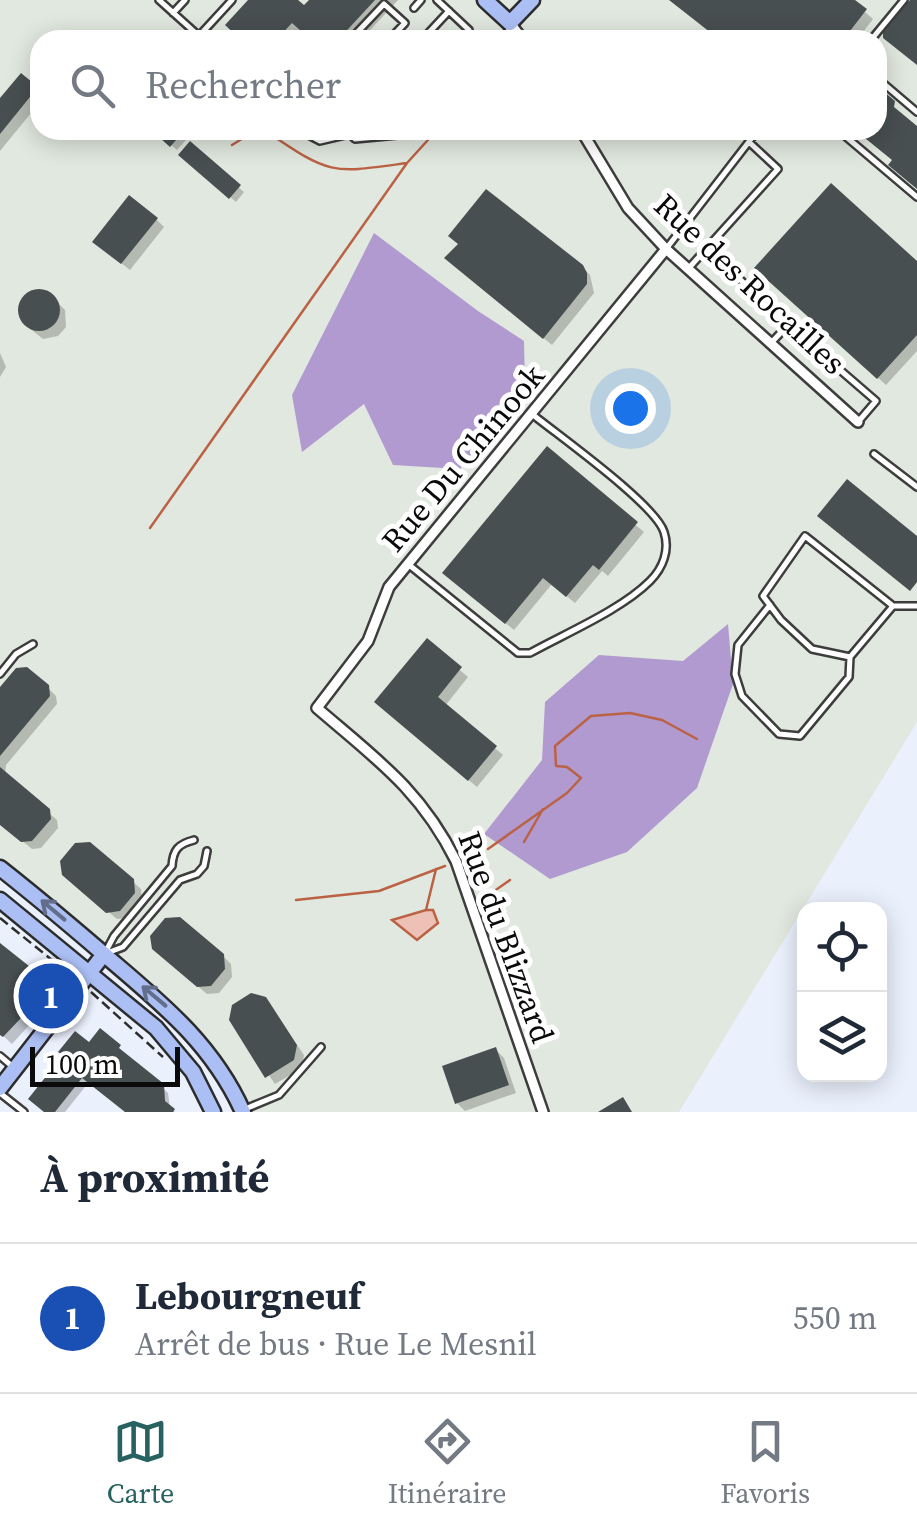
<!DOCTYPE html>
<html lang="fr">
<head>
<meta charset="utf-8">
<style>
  body { margin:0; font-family:"Source Serif 4",serif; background:#f2f2f3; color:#1f2937 }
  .controls { position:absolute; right:30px; bottom:30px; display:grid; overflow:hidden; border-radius:20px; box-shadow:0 5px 25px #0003 }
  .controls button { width:90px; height:90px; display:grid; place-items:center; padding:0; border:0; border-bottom:2px solid #e0e1e3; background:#fff; color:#1f2937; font:50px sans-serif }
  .scale { position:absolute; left:30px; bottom:25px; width:150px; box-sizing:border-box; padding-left:10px; border:5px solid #0a0a0a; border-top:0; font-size:28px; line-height:35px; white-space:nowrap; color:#0a0a0a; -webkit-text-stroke:8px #fff; paint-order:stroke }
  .you { position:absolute; left:630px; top:408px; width:35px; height:35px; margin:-25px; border:8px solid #fff; border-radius:50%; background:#1a73e8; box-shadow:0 0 0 15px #1a73e833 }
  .badge { display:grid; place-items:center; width:65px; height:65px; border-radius:50%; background:#286260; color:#fff; font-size:32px; font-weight:700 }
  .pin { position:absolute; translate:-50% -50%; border:5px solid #fff; box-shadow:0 2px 10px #0006 }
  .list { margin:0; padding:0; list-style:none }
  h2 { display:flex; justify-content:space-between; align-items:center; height:130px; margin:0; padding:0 40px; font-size:42px }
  h2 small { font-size:32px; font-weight:400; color:#747a83 }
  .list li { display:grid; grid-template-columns:65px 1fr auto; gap:30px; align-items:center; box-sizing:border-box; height:150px; padding:0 40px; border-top:2px solid #e0e1e3 }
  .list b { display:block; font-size:38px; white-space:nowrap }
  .list p { margin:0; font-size:32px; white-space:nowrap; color:#747a83 }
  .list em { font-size:32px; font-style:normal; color:#747a83 }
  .icon { flex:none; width:55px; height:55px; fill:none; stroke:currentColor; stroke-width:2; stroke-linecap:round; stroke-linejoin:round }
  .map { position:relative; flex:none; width:917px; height:1112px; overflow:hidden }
  .search { position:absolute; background:#fff; box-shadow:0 5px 25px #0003; left:30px; right:30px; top:30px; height:110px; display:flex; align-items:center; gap:25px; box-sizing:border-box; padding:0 35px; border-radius:30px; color:#747a83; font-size:38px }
  .sheet { height:280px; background:#fff }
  nav { display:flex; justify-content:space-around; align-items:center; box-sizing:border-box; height:140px; border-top:2px solid #e0e1e3; background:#fff; font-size:28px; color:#747a83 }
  nav a { display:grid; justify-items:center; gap:5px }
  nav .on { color:#286260 }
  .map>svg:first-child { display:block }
</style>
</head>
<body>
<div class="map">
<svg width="917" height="1112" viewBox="0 0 917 1112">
  <rect width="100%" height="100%" fill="#eaf0fc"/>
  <!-- industrial -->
  <path fill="#e1e8df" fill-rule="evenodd" d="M0,0H917V722L679,1112H243L201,1041L0,869ZM40,40H877V130H40Z"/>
  <!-- forest -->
  <path fill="#b09ad0" d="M374,233L478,311L524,341L525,386L460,469L393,465L364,404L302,452L292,395Z
    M728,624L733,684L697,788L627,852L550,879L484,834L542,760L545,702L599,655L683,661Z"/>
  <!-- water -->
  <path fill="#edc1b5" stroke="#bb6245" stroke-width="2.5" d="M426,910H433L438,923L417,940L392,920Z"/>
  <!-- shadow -->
  <path fill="#0003" d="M252,0H295L304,9L312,0H398L361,40H313L306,33L300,40H244Z
    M671,0H851L873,19L857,40H721Z
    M21,76L40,93V102L0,151V102Z
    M154,130H177L186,140L177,150Z
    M190,145L244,192L236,202L182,155Z
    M156,219L164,227L130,270L103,249Z
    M460,245L582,267L590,275L594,293L552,345L455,265Z
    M917,264V351L886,385L765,276Z
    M32,292H47L65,310L66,327L58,336L43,339L23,323L21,304Z
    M0,353L6,367L0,377Z
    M547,450L644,532L608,576L602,571L575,603L552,584L514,630L453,580Z
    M427,642L468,677L445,706L503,755L477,787L385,710Z
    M47,687L56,696L57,704L6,765L5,775L57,820L58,828L41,848L32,849L0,823V691Z
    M132,881L141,889L142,902L128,918L117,919L73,882Z
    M0,946L41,980L43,1010L12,1044L0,1033Z
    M222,955L231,964L232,977L219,993L207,994L163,957Z
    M265,999L304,1055L302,1068L275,1084L231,1020Z
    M101,1032L168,1093L170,1108L175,1112H127L89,1082L65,1112H47Z
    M496,1050L504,1058L516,1093L465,1111L457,1103Z"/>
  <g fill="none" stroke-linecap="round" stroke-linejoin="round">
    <!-- stream -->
    <path stroke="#bb6245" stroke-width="2.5" d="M232,145L248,135L269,133C331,176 334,173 407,163
      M150,528L407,163L437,130
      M524,842L543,809
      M488,849L567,793L581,778L567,767L556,766L555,746L591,716L630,713L662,720L697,739
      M490,894L510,880
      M296,900L379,891L445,866
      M426,910L436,869"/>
  </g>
  <!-- building -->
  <path fill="#484f51" d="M248,0H298L304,5L309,0H375L338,40H311L292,23L276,40H241L225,25Z
    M669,0H855L867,9L843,40H720Z
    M910,0H917V65L883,38V31Z
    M21,73L38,87L0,134V98Z
    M877,86L895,101L894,107L917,126V189L888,165L892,160L855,130H877Z
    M151,130H180L183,132L170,147Z
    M190,141L241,185L229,199L178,155Z
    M831,183L917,261V335L877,379L754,268Z
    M486,189L583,265L587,273V284L543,339L444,258L458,244L448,236Z
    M129,195L158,218L121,264L92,242Z
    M18 310a21 21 0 1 1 42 0a21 21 0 1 1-42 0Z
    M547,446L638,522L599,570L593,565L566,597L543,578L505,624L442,573Z
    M847,479L917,536V582L910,591L817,516Z
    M427,638L462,667L438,697L497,746L468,781L374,702Z
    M27,667L49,685L50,696L0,756V687L16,668Z
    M0,767L50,809L51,819L32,841L21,842L0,825Z
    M90,842L134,879L135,893L120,911L106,913L62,875L60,861L75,843Z
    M180,917L224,954L225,969L211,986L197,987L152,949L150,936L165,918Z
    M0,943L34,970L37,1001L3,1037L0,1035Z
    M251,993L266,997L297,1045L294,1060L265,1078L229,1020L232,1005Z
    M100,1028L121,1045L119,1048L164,1084L165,1101L175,1109L173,1112H125L82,1078L55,1112H44L28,1099L63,1055L58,1052L75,1031L89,1042Z
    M496,1047L509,1085L455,1104L442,1066Z
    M623,1097L632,1112H598Z"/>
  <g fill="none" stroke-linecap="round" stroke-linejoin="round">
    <!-- lane casing -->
    <g stroke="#3d3d3d" stroke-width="10">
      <path id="lane" d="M159,0L199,36L232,0
        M437,0L469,30L460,40
        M414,8L421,0
        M173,13L185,0
        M350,40L384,4L405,23L389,40
        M422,40L449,11
        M500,40L513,26
        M871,40L904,0
        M877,78L917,112
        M299,130L320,141L350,134
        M346,130L355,139L408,134L417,130
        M838,130L917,197
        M707,248L788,325
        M666,249L758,130
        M688,269L778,169L749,142
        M771,343L788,325L876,401L858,422
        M874,454L917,487
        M408,564L518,653H530C566,633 621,610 650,581C663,568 670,550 664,532C655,504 559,436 532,414
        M770,605L738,645L735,674L742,696L779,734L800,736L849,677L850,657
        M893,606L850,657L812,649L781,620L763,596L805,536L893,606H917
        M0,674L16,654L33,644
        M106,951L114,936L172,866C173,850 178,844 194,840
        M107,953L123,947L180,880L197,874L204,866L207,851
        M0,1056L13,1067
        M0,1093L24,1112
        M245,1109L279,1095L321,1047"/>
    </g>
    <!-- street casing -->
    <g stroke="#3d3d3d" stroke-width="14">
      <path id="street" d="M510,23L523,40
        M581,130L628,208L666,249L858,422
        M543,1112L456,861C420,789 376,759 317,708L368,641L389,587L666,249"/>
    </g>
    <!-- secondary casing -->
    <g stroke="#2c2c2c" stroke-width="19">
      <path id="secondary" d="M485,0L510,23L532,0
        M0,868C38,898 76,930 113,962C166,1007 214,1047 243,1112
        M0,900L156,1028L193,1072L213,1112
        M0,1088L104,954"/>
    </g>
    <!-- path -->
    <path stroke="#2c2c2c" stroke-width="2.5" stroke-dasharray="10 5" stroke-linecap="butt" d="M0,918L73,977
      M91,992L163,1057"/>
    <!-- lane -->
    <use href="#lane" stroke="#fff" stroke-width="5"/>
    <!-- street -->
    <use href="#street" stroke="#fff" stroke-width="9"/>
    <!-- secondary -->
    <use href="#secondary" stroke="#acbff5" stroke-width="14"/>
  </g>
  <!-- one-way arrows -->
  <defs><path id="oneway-shaft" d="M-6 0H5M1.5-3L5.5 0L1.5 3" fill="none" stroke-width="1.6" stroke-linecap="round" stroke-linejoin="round" transform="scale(2.5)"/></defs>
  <g stroke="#636e8b">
    <use href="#oneway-shaft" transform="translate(53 910) rotate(-140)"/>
    <use href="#oneway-shaft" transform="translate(154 996) rotate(-140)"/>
  </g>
  <g text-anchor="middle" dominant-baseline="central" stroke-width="10" stroke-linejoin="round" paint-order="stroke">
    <!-- street labels -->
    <g font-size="32" fill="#0a0a0a" stroke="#fff">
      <text transform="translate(750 284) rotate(43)">Rue des Rocailles</text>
      <text transform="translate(463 458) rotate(-50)">Rue Du Chinook</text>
      <text transform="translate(506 937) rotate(70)">Rue du Blizzard</text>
    </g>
  </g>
</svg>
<div class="controls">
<button><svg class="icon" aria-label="locate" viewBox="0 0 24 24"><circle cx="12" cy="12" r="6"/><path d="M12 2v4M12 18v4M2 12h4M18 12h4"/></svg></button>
<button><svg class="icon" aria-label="layers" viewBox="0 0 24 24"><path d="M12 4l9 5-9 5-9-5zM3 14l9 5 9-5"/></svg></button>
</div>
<div class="scale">100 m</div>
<div class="you"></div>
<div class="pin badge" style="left:51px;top:996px;background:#1a4fb4">1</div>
<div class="search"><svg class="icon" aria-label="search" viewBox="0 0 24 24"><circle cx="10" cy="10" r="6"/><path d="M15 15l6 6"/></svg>Rechercher</div>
</div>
<section class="sheet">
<h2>À proximité<small></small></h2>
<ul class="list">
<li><span class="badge" style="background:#1a4fb4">1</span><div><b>Lebourgneuf</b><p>Arrêt de bus · Rue Le Mesnil</p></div><em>550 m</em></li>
</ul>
</section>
<nav>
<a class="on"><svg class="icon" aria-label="map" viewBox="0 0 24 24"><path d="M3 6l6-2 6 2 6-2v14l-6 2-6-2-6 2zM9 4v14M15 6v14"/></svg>Carte</a>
<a><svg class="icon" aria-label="directions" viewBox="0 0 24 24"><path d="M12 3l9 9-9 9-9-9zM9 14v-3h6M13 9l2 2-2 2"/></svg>Itinéraire</a>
<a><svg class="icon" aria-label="saved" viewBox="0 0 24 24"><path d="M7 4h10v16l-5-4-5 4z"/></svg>Favoris</a>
</nav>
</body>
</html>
